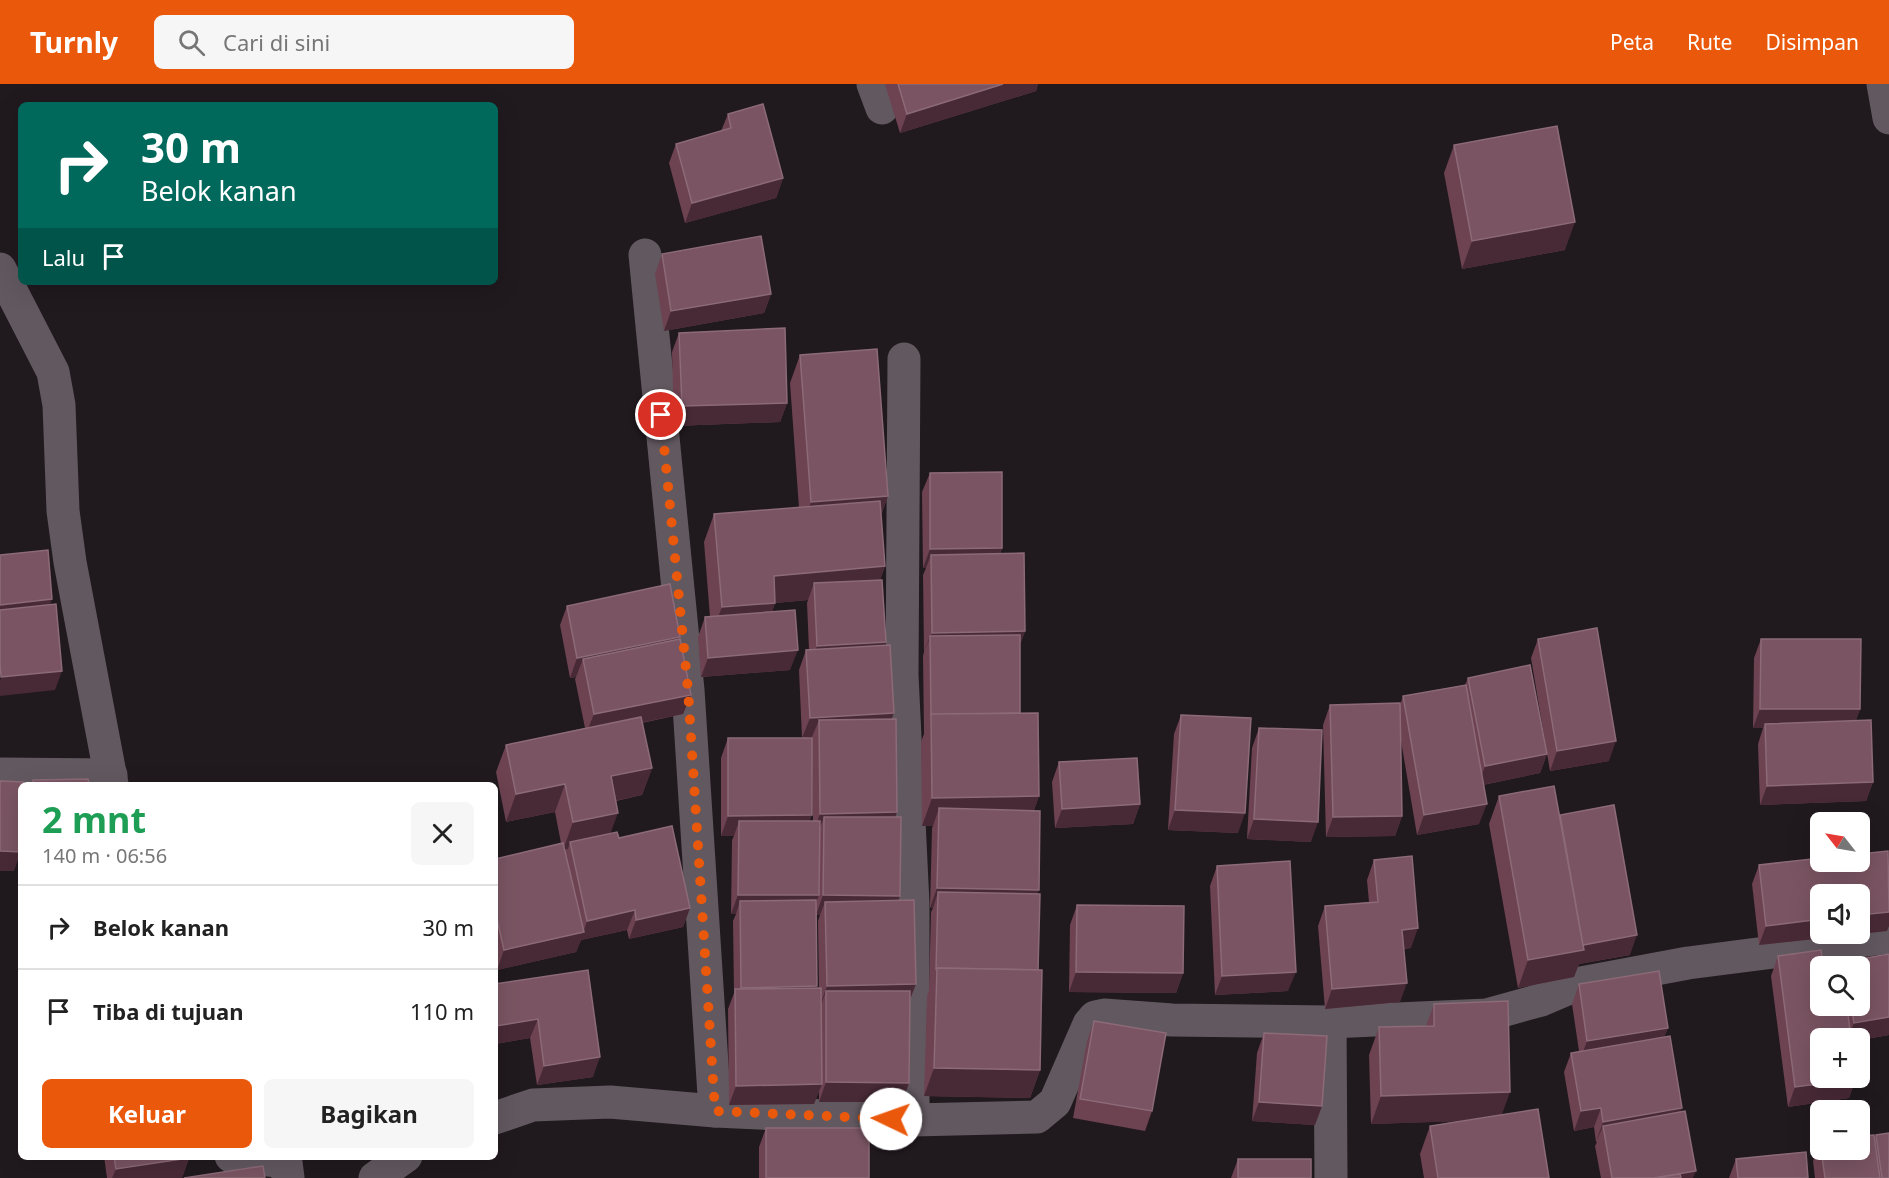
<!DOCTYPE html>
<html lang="id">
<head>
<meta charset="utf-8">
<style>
  body { margin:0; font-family:"Noto Sans",sans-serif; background:#f6f6f6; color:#222; height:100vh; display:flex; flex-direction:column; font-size:22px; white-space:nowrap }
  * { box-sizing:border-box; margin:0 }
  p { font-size:20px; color:#767676 }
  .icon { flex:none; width:33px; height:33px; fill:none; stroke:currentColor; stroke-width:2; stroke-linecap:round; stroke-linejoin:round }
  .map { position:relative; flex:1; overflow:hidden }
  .details { position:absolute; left:18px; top:698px; width:480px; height:378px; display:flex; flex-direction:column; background:#fff; border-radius:9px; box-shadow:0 6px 24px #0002 }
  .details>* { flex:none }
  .hud { position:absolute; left:18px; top:18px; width:480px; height:183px; border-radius:9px; box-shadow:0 6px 24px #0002; background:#00695c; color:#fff; overflow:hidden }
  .needle { width:39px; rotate:301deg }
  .tools { position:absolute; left:1810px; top:728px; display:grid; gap:12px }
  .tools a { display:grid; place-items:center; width:60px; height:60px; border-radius:9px; background:#fff; box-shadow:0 6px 24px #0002; font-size:30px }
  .pin { position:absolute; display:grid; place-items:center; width:51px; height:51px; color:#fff; margin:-26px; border:3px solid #fff; border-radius:50%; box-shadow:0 2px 6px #0007 }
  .me { position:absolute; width:66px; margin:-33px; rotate:273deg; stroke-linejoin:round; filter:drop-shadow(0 0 4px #0008) }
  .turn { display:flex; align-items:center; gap:21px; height:126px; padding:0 24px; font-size:27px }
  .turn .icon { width:78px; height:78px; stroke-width:2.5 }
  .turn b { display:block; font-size:42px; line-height:51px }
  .then { display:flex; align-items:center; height:57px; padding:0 24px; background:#0003; gap:12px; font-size:22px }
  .round { display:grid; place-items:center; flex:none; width:63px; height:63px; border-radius:9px; background:#f6f6f6 }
  .overview { display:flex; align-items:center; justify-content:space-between; height:102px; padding:0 24px }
  h1 { font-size:36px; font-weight:700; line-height:45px; color:#1e9e55 }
  .cta { display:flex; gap:12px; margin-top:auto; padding:12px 24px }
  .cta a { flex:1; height:69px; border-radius:9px; background:#ea580c; color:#fff; font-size:24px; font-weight:700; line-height:69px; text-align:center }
  .cta a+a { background:#f6f6f6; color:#222 }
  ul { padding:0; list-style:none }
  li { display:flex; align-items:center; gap:18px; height:84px; padding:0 24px; border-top:2px solid #e0e0e0 }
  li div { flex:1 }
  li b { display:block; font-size:22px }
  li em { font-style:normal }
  header { display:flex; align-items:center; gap:36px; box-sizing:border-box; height:84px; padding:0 30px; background:#ea580c; color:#fff }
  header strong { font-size:28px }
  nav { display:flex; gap:33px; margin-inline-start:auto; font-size:21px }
  .search { width:420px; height:54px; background:#f6f6f6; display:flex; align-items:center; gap:15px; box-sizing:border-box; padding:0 21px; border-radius:9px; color:#767676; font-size:22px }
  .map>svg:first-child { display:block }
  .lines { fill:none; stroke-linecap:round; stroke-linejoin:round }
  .street { stroke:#625960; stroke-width:33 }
  .wall { fill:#6d4251; fill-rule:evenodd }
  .shaded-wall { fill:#482a36 }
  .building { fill:#7a5462; stroke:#8c6a77; stroke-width:1.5 }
  .route { stroke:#ea580c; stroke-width:10; stroke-dasharray:0 18 }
</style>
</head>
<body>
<header>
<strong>Turnly</strong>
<div class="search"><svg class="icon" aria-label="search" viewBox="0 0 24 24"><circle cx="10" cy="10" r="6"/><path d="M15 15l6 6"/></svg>Cari di sini</div>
<nav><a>Peta</a><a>Rute</a><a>Disimpan</a></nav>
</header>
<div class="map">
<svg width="1889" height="1094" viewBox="0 0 1889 1094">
  <rect width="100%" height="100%" fill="#20191e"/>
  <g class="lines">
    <g class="street">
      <polyline points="873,0 882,24"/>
      <polyline points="1883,0 1889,34"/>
      <polyline points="645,171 688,606 715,1027"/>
      <polyline points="0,185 53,288 59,321 63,427 70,478 112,700"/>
      <polyline points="904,275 902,591 913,820 913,1036"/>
      <polyline points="0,690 111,691"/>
      <polyline points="1330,938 1331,1094"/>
      <polyline points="495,1034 533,1021 610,1018 715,1027 913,1036 1037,1033 1055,1018 1089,940 1095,933 1104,931 1172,936 1330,938 1487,931 1541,916 1581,899 1688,879 1889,853"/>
      <polyline points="231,1072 286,1078 288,1094"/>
      <polyline points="375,1094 406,1072"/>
    </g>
  </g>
  <g class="wall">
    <polygon points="885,0 1038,0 1036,7 900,49"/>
    <polygon points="728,30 783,94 776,114 685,139 669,79 676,60 721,47"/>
    <polygon points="1454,61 1565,166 1462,185 1444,89"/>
    <polygon points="662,170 771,210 764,229 664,247 655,190"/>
    <polygon points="679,249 787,319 780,338 674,342 672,268"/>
    <path d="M800 271 888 412 881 431 885 482 880 496 891 635 899 816 916 900 910 916 909 999 902 1018H819V1007L814 1020 729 1021 728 925 734 909 733 837 736 830H731L732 756 734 752H721V674L728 654 812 655V653L802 654 799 586 806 566H809L807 519 808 516 775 519 772 528 790 586 701 593 698 553 705 533H710L704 458 714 430 799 424 790 299ZM812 675 813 737H809ZM816 831H820L818 837 819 904H816Z"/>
    <polygon points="930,389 1002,464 1000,470 1025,547 1020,561 1020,629 1039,712 1034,726 1037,810 1038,886 1040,986 1030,1014 924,1012 927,912 929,906 931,828 933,824 930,824 932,744 933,742 922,742 921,658 924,650 923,572 924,568 923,491 926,484 923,484 922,408"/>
    <polygon points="567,522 679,555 691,611 683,630 642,639 652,684 642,711 616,717 610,750 619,754 690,824 683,843 629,855 627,846 581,856 576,868 497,886 495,879 495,775 561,759 555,728 506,738 496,688 506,661 585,644 575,595 576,593 570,594 560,541"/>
    <polygon points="1538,555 1609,677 1550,687 1531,574"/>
    <polygon points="1761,555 1860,625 1856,636 1873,698 1866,717 1760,721 1758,660 1763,644 1753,644 1754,574"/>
    <polygon points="1468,594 1547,670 1540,689 1483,701 1479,740 1417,751 1401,657 1402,732 1395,752 1326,753 1323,641 1330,621 1400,621 1403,612 1465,601"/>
    <polygon points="1181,631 1238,749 1168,746 1174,650"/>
    <polygon points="1259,644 1311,758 1247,755 1252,664"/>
    <polygon points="1059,678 1140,720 1133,740 1055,744 1052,698"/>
    <polygon points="1499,712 1560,731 1630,871 1579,880 1574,893 1518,904 1489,740"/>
    <polygon points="1374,776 1411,864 1403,865 1400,918 1325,925 1318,842 1325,822 1369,818 1367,796"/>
    <polygon points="1759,781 1887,847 1759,861 1752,800"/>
    <polygon points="1217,782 1288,907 1215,911 1210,802"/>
    <polygon points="1077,821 1183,889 1176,909 1069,908 1070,841"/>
    <polygon points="1821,866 1823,882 1821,882 1821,921 1828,921 1829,926 1841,924 1840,921 1860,921 1860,882 1842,882 1844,878 1889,870 1889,951 1860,956 1860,954 1821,954 1821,993 1856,993 1849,1014 1788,1023 1771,892 1778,872"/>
    <polygon points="588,886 593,993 537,1001 530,954 495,960 495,900"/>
    <polygon points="1579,900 1668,944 1664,953 1682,1024 1680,1028 1693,1094 1601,1094 1595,1062 1597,1058 1596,1058 1594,1043 1574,1047 1564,988 1571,969 1579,967 1572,920"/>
    <polygon points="1434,920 1502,1030 1549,1094 1424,1094 1420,1070 1430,1042 1459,1037 1371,1040 1369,971 1379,943 1426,942"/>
    <polygon points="1094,937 1152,1027 1145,1047 1073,1034 1087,957"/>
    <polygon points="1264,949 1322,1022 1315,1041 1252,1037 1257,969"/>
    <polygon points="766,1044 869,1094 759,1094 759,1063"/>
    <polygon points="1876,1051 1889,1094 1815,1094 1813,1077 1820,1058 1874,1055"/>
    <polygon points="104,1072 188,1072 189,1074 182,1094 107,1094"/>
    <polygon points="1238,1075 1311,1094 1231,1094"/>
    <polygon points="1736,1075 1808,1094 1729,1094"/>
  </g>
  <g class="shaded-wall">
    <polygon points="1003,0 1038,0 1036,7 900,49 907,30"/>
    <polygon points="783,94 776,114 685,139 692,119"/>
    <polygon points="1575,138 1565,166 1462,185 1472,157"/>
    <polygon points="771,210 764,229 664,247 671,227"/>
    <polygon points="787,319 780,338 674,342 682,322"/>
    <polygon points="888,412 878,440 801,446 811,418"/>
    <polygon points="1002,464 995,484 931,471 926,484 923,484 930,465"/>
    <polygon points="885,482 875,510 814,499 808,516 775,519 765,547 711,551 722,523 774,492"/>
    <polygon points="52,515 45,535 0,540 0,521"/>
    <polygon points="1025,547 1018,566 930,552 924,568 932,549"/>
    <polygon points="680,553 673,573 583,575 576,593 570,594 577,574"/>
    <polygon points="886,558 879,578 810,582 817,562"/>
    <polygon points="798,566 790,586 701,593 708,574"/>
    <polygon points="62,587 55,606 0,612 0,597 1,593"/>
    <polygon points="691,611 683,630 586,650 594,630"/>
    <polygon points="1760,625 1860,625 1853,644 1765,640 1763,644 1753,644"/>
    <polygon points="894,629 886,649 819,636 812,653 802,654 810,634"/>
    <polygon points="1616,657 1609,677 1550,687 1557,667"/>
    <polygon points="1547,670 1540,689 1478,702 1485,682"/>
    <polygon points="652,684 642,711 600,720 611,692"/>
    <polygon points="1873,698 1866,717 1760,721 1767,702"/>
    <polygon points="565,700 555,728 506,738 516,710"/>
    <polygon points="1039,712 1029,740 939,724 933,742 922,742 932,714"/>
    <polygon points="1140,720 1133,740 1055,744 1062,725"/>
    <polygon points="1487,720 1479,740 1417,751 1424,731"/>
    <polygon points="1175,726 1245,729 1238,749 1168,746"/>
    <polygon points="897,728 890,748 824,733 818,749 813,749 820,730"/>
    <polygon points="618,729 608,756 570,758 568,765 563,766 573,738"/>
    <polygon points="812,731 804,751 739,737 734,752 721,752 728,732"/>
    <polygon points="1402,732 1395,752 1326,753 1333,733"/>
    <polygon points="1254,735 1318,738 1311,758 1247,755"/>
    <polygon points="0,767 21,768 14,787 0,787"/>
    <polygon points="937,804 1039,806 1031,826 938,808 933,824 930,824"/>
    <polygon points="738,811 819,811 812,830 740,817 736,830 731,830"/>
    <polygon points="823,811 900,812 893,832 825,818 820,831 816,831"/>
    <polygon points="690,824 683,843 629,855 636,836"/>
    <polygon points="635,826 627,846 581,856 576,868 497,886 504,866 583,849 587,837"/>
    <polygon points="1889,828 1889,842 1887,847 1759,861 1766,842 1821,835 1821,849 1860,849 1860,831"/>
    <polygon points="1418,844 1411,864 1395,865 1402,846"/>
    <polygon points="1637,851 1630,871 1579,880 1574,893 1518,904 1528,876 1580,861"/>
    <polygon points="1076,888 1183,889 1176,909 1069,908"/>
    <polygon points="1296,888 1288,907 1215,911 1222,892"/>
    <polygon points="1407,899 1400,918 1325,925 1332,905"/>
    <polygon points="916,900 908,920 826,907 821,921 820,921 827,902"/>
    <polygon points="817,902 810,922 735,920 741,904"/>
    <polygon points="1889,933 1889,951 1860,956 1860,954 1848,954 1854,939"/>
    <polygon points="538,935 530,954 495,960 495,944 496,942"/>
    <polygon points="1668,944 1660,963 1580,976 1587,957"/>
    <polygon points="600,973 593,993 537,1001 544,982"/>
    <polygon points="934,984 1040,986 1030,1014 924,1012"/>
    <polygon points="1856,995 1849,1014 1788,1023 1795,1003"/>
    <polygon points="826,998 909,999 902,1018 819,1018"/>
    <polygon points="822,1000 814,1020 729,1021 736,1002"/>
    <polygon points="1510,1008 1500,1036 1371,1040 1381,1012"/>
    <polygon points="1259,1018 1322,1022 1315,1041 1252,1037"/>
    <polygon points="1601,1024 1594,1043 1574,1047 1581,1027"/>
    <polygon points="1682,1024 1674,1044 1603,1042 1596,1058 1603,1038"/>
    <polygon points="189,1074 182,1094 112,1094 116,1085"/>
    <polygon points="1696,1087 1693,1094 1655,1094"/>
  </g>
  <g class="building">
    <polygon points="898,0 1003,0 907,30"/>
    <polygon points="763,20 783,94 692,119 676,60 731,44 728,30"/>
    <polygon points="1557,42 1575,138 1472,157 1454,61"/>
    <polygon points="761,152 771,210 671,227 662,170"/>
    <polygon points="785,244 787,319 682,322 679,249"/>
    <polygon points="877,265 888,412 811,418 800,271"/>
    <polygon points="1002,388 1002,464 930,465 930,389"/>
    <polygon points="880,417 885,482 774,492 775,519 722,523 714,430"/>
    <polygon points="48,466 52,515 0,521 0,471"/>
    <polygon points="1024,469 1025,547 932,549 931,471"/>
    <polygon points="882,496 886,558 817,562 814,499"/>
    <polygon points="670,500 680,553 577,574 567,522"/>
    <polygon points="56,520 62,587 1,593 0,579 0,526"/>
    <polygon points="795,526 798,566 708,574 705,533"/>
    <polygon points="1597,544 1616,657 1557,667 1538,555"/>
    <polygon points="1020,551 1020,629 931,631 930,552"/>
    <polygon points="680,555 691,611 594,630 583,575"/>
    <polygon points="1761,555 1861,555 1860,625 1760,625"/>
    <polygon points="890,561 894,629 810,634 806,566"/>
    <polygon points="1530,581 1547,670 1485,682 1468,594"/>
    <polygon points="1466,601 1487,720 1424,731 1403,612"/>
    <polygon points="1400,619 1402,732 1333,733 1330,621"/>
    <polygon points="1038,629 1039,712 932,714 931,630"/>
    <polygon points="1181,631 1251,634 1245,729 1175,726"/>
    <polygon points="641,633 652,684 611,692 618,729 573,738 565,700 516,710 506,661"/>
    <polygon points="896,635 897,728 820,730 819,636"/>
    <polygon points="1871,636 1873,698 1767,702 1765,640"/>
    <polygon points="1259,644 1322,646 1318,738 1254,735"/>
    <polygon points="728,654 812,654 812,731 728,732"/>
    <polygon points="1137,674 1140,720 1062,725 1059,678"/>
    <polygon points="88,695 89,700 33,700 33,696"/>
    <polygon points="0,697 23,698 23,700 21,700 21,768 0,767"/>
    <polygon points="1554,702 1584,866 1528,876 1499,712"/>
    <polygon points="1614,721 1637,851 1583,861 1560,731"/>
    <polygon points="939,724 1040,727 1039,806 937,804"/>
    <polygon points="824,733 901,733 900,812 823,811"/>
    <polygon points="739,737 820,737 819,811 738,811"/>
    <polygon points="672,742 690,824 636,836 635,826 587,837 570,758 617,748 619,754"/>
    <polygon points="563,759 584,848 504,866 495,827 495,775"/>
    <polygon points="1888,767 1889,828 1860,831 1860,810 1821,810 1821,835 1766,842 1759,781 1821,774 1821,777 1860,777 1860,770"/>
    <polygon points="1412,772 1418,844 1402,846 1407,899 1332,905 1325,822 1378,818 1374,776"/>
    <polygon points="1290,777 1296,888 1222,892 1217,782"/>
    <polygon points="938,808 1040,810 1038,886 937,884 936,886"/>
    <polygon points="816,816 817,902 741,904 740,817"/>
    <polygon points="914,816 916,900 827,902 825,818"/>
    <polygon points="1077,821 1184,822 1183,889 1076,888"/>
    <polygon points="1821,866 1823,882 1821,882 1821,921 1828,921 1829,926 1847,923 1851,954 1821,954 1821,993 1856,993 1856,995 1795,1003 1778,872"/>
    <polygon points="1889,870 1889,933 1854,939 1851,921 1860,921 1860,882 1844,882 1844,878"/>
    <polygon points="937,884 1042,886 1040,986 934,984"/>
    <polygon points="588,886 600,973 544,982 538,935 496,942 495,934 495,900"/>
    <polygon points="1659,887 1668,944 1587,957 1579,900"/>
    <polygon points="821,904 822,1000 736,1002 735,905"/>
    <polygon points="826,907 910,907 909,999 826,998"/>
    <polygon points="1508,917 1510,1008 1381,1012 1379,943 1434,942 1434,920"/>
    <polygon points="1094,937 1166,949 1152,1027 1080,1015"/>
    <polygon points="1264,949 1327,952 1322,1022 1259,1018"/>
    <polygon points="1670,952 1682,1024 1603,1038 1601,1024 1581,1027 1571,969"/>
    <polygon points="1538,1025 1549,1094 1438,1094 1430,1042"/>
    <polygon points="1685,1027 1696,1087 1654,1094 1612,1094 1603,1042"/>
    <rect x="766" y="1044" width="103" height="50"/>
    <polygon points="1889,1049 1889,1094 1882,1094 1876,1051"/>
    <polygon points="1874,1051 1880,1094 1825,1094 1820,1058 1821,1058 1821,1065 1860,1065 1860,1052"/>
    <polygon points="1806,1068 1808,1094 1738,1094 1736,1075"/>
    <polygon points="114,1072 188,1072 189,1074 116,1085"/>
    <rect x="1238" y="1075" width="73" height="19"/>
    <polygon points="263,1082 265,1094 184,1094"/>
    <polygon points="1680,1090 1681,1094 1654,1094"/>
  </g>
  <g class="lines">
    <polyline class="route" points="661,331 688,606 715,1027 891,1035"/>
  </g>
</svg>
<div class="tools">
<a><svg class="needle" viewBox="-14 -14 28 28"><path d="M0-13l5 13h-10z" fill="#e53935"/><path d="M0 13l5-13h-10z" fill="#767676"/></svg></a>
<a><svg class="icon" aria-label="sound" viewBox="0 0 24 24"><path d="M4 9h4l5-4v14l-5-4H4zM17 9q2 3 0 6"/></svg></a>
<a><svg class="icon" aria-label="search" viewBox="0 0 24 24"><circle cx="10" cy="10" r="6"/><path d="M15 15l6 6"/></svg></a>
<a>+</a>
<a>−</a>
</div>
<div class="pin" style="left:661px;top:331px;background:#d93025"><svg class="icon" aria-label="arrive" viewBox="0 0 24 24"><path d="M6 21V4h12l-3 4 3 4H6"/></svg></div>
<svg class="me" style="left:891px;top:1035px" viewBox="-20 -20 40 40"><circle r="19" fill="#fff"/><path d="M0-13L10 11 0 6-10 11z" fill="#ea580c"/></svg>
<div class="hud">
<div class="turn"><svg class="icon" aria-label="right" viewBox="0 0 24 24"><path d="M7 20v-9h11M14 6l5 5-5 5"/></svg><div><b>30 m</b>Belok kanan</div></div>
<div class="then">Lalu<svg class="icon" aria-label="arrive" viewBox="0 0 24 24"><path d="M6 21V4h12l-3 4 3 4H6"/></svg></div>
</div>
<section class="details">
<div class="overview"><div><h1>2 mnt</h1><p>140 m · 06:56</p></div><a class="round"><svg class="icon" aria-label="close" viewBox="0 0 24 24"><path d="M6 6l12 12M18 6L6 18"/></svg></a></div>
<ul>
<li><svg class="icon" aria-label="right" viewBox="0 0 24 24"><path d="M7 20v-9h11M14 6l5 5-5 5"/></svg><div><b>Belok kanan</b></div><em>30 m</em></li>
<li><svg class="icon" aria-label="arrive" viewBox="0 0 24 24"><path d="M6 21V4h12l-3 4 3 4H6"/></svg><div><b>Tiba di tujuan</b></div><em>110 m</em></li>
</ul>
<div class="cta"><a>Keluar</a><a>Bagikan</a></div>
</section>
</div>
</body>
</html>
